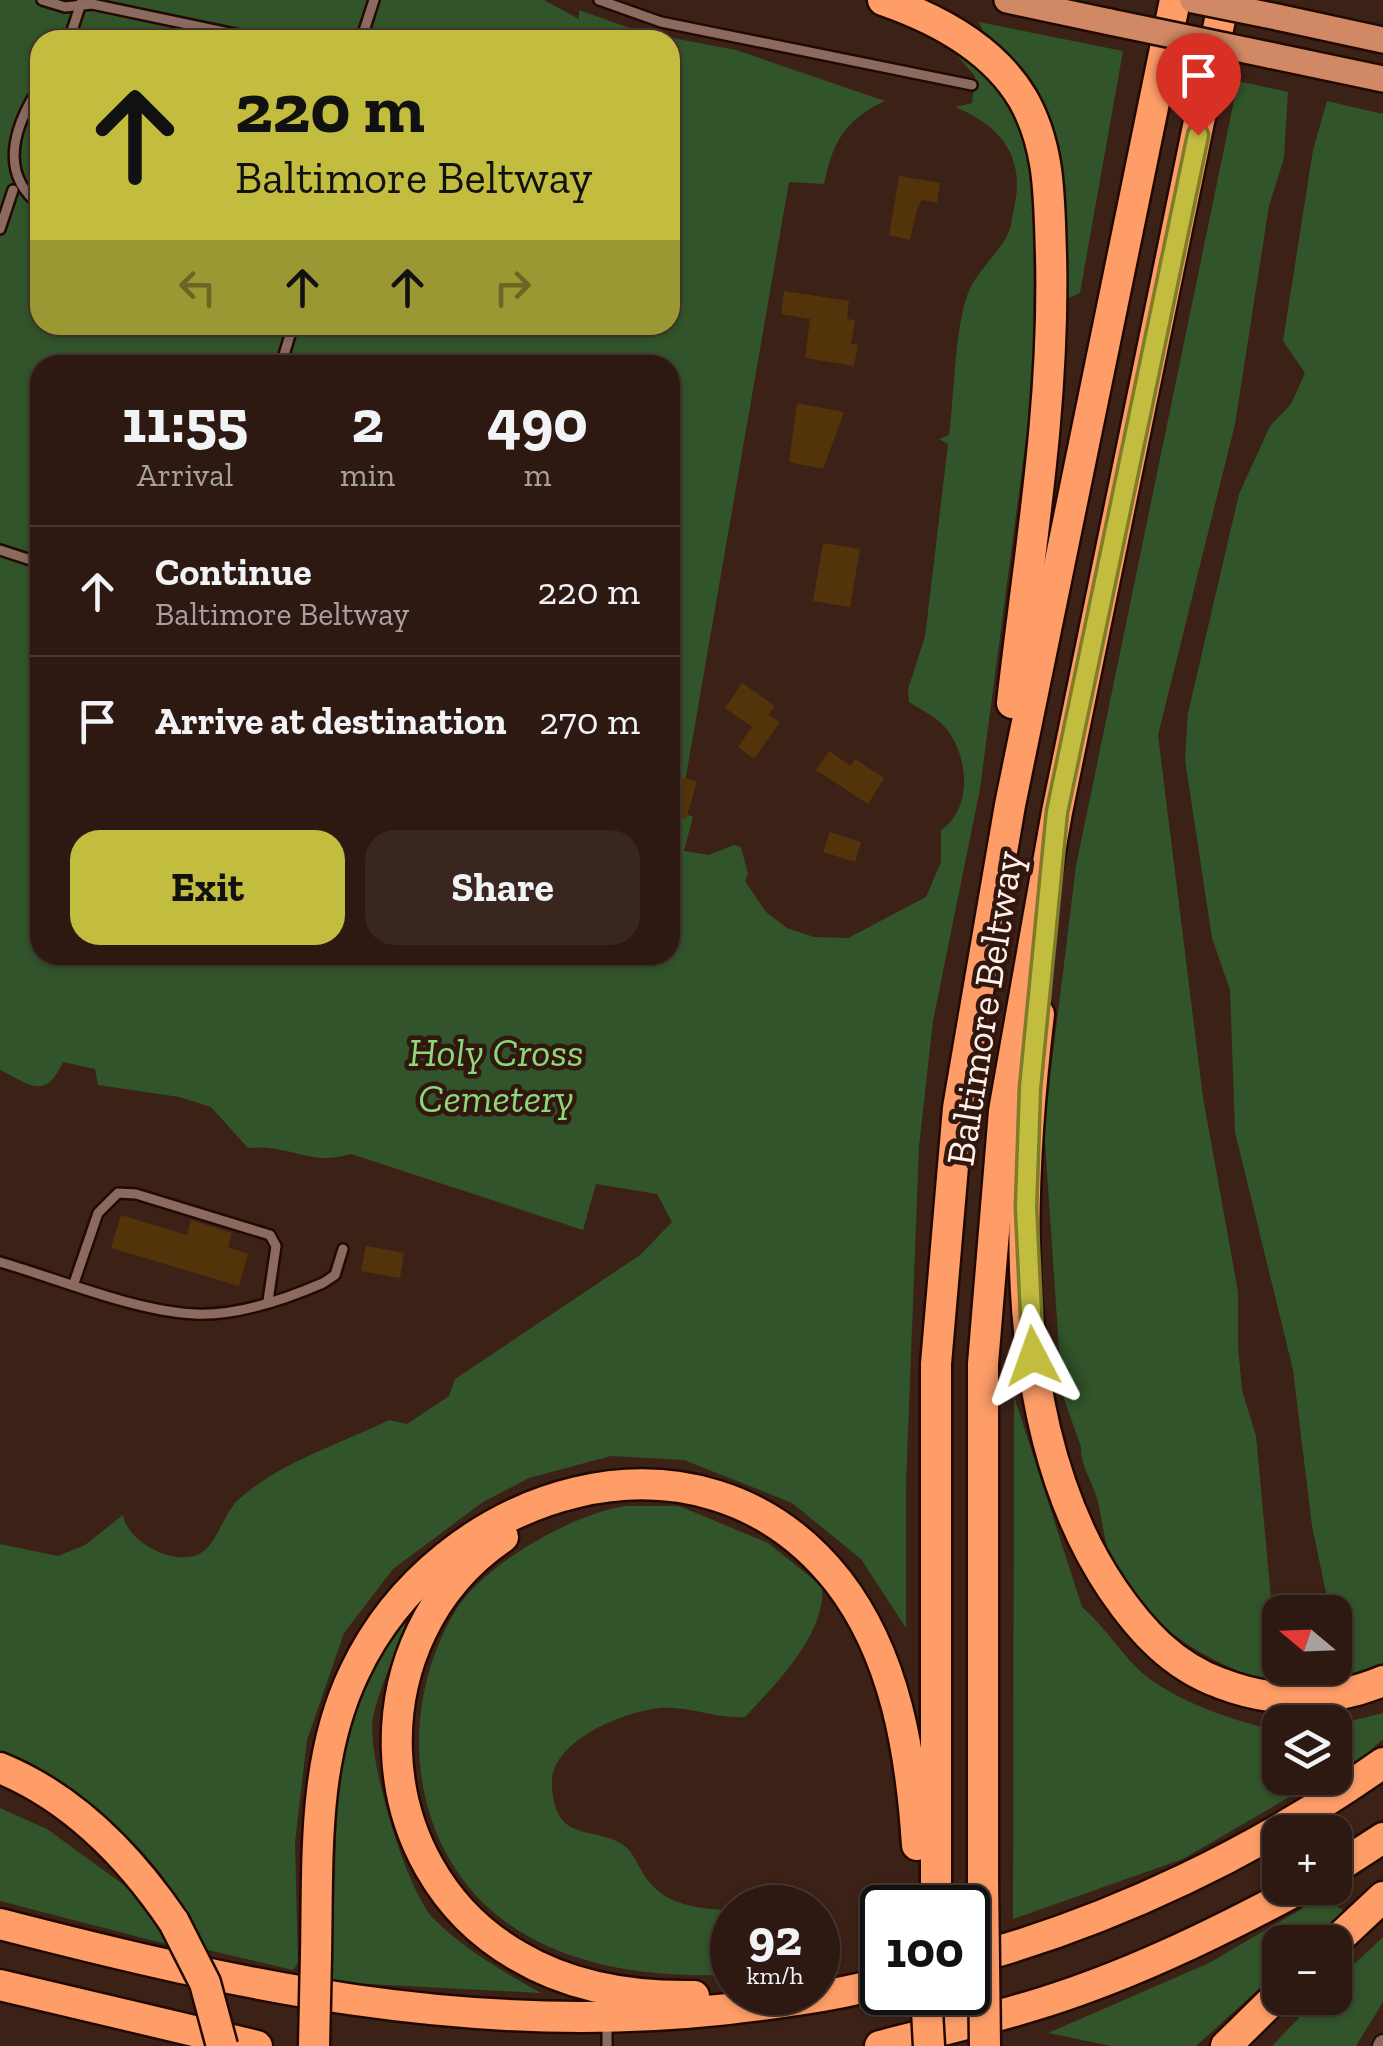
<!DOCTYPE html>
<html lang="en">
<head>
<meta charset="utf-8">
<style>
  body { margin:0; font-family:"Zilla Slab",serif; background:#39261f; color:#f1f3f6; height:100vh; display:flex; flex-direction:column; font-size:38px; white-space:nowrap }
  * { box-sizing:border-box; margin:0 }
  p { font-size:32px; color:#a7a09f }
  .icon { flex:none; width:55px; height:55px; fill:none; stroke:currentColor; stroke-width:2; stroke-linecap:round; stroke-linejoin:round }
  .map { position:relative; flex:1; overflow:hidden }
  .sheet { position:absolute; left:30px; top:355px; width:650px; height:610px; display:flex; flex-direction:column; background:#2d1911; border-radius:30px; box-shadow:0 2px 8px #0004,0 0 0 2px #483831 }
  .sheet>* { flex:none }
  .top-card { position:absolute; left:30px; top:30px; width:650px; height:305px; border-radius:30px; box-shadow:0 2px 8px #0004,0 0 0 2px #483831; background:#c2bd3f; color:#111; overflow:hidden }
  .needle { width:65px; rotate:289deg }
  .fabs { position:absolute; left:1262px; top:1595px; display:grid; gap:20px }
  .fabs a { display:grid; place-items:center; width:90px; height:90px; border-radius:20px; background:#2d1911; box-shadow:0 2px 8px #0004,0 0 0 2px #483831; font-size:50px }
  .speed { position:absolute; left:710px; top:1885px; display:flex; gap:20px; font-size:50px; font-weight:700; text-align:center }
  .speed>* { display:grid; place-content:center; width:130px; height:130px; border-radius:50%; background:#2d1911; box-shadow:0 2px 8px #0004,0 0 0 2px #483831; line-height:1 }
  .speed small { font-size:25px; font-weight:400 }
  .speed .limit { border:5px solid #111; border-radius:15px; background:#fff; color:#111 }
  .pin { position:absolute; display:grid; place-items:center; width:85px; height:85px; color:#fff; margin:-102px -42px; border-radius:50% 50% 50% 0; rotate:-45deg; box-shadow:0 0 10px #0007 }
  .pin .icon { rotate:45deg }
  .me { position:absolute; width:110px; margin:-55px; rotate:356deg; stroke-linejoin:round; filter:drop-shadow(0 0 8px #0008) }
  .turn { display:flex; align-items:center; gap:35px; height:210px; padding:0 40px; font-size:45px }
  .turn .icon { width:130px; height:130px; stroke-width:2.5 }
  .turn b { display:block; font-size:70px; line-height:85px }
  .lanes { display:flex; align-items:center; height:95px; padding:0 40px; background:#0003; justify-content:center; gap:50px; direction:ltr }
  .lanes .off { opacity:.35 }
  .eta { display:flex; justify-content:space-evenly; align-items:center; height:170px; text-align:center }
  .eta b { font-size:60px; font-weight:700; line-height:70px }
  .cta { display:flex; gap:20px; margin-top:auto; padding:20px 40px }
  .cta a { flex:1; height:115px; border-radius:30px; background:#c2bd3f; color:#111; font-size:40px; font-weight:700; line-height:115px; text-align:center }
  .cta a+a { background:#39261f; color:#f1f3f6 }
  ul { padding:0; list-style:none }
  li { display:flex; align-items:center; gap:30px; height:130px; padding:0 40px; border-top:2px solid #483831 }
  li div { flex:1 }
  li b { display:block; font-size:38px }
  li em { font-style:normal }
  .map>svg:first-child { display:block }
  .green { fill:#31542a; fill-rule:evenodd }
  .building { fill:#53340a }
  .lines { fill:none; stroke-linecap:round; stroke-linejoin:round }
  .lane-casing { stroke:#220a03; stroke-width:14 }
  .street-casing { stroke:#220a03; stroke-width:22 }
  .primary-casing { stroke:#220a03; stroke-width:30 }
  .highway-casing { stroke:#220a03; stroke-width:35 }
  .lane { stroke:#8b6b5f; stroke-width:9 }
  .street { stroke:#8b6b5f; stroke-width:18 }
  .primary { stroke:#d08964; stroke-width:25 }
  .highway { stroke:#fe9d68; stroke-width:30 }
  .primary-bridge-casing { stroke:#220a03; stroke-width:30; stroke-linecap:butt }
  .highway-bridge-casing { stroke:#220a03; stroke-width:35; stroke-linecap:butt }
  .primary-bridge { stroke:#d08964; stroke-width:25 }
  .highway-bridge { stroke:#fe9d68; stroke-width:30 }
  .route-casing { stroke:#7e7b29; stroke-width:25 }
  .route { stroke:#c2bd3f; stroke-width:18 }
  .labels { text-anchor:middle; stroke-width:9; stroke-linejoin:round; paint-order:stroke }
  .street-label { font-size:40px; fill:#feefe9; stroke:#31170e }
  .park-label { font-size:40px; font-style:italic; fill:#8bd77a; stroke:#31170e }
</style>
</head>
<body>
<div class="map">
<svg width="1383" height="2046" viewBox="0 0 1383 2046">
  <rect width="100%" height="100%" fill="#3c2117"/>
  <g class="green">
    <path d="M0 0H544L579 19V10L641 32 736 50 885 101C845 120 833 141 824 184L789 182 680 811 693 817 684 851 709 855 734 845 741 847 748 874 745 881 766 912 787 928 814 937 848 938 926 897 941 862V830C974 809 969 751 942 724 934 716 920 709 909 702L908 689 925 637 948 444 939 439 949 435C954 397 955 329 967 296 975 273 994 258 1006 238 1011 230 1012 218 1014 208 1026 157 1001 126 955 107L972 103 975 76 956 55 1008 92 1034 160 1033 386 980 789 933 1021 919 1147 906 1484V1628L861 1559 792 1503 684 1460 611 1456 529 1478 483 1502 393 1569 344 1633 307 1740 295 1842 298 1963 293 1970 199 1948C188 1925 178 1899 164 1878 121 1820 63 1782 0 1751V1544L58 1556 85 1545 123 1515C127 1541 171 1565 197 1555 217 1547 222 1515 238 1500 278 1463 340 1444 389 1420L407 1424 449 1396 455 1379 640 1255 672 1222 657 1194 596 1184 583 1230 351 1154C310 1167 291 1144 248 1148L211 1107 179 1097 98 1085 95 1069 63 1062C45 1101 31 1085 0 1070ZM40 40H670V325H40ZM40 365H670V955H40Z"/>
    <polygon points="979,22 1123,51 1080,293 1069,298 1063,283 1045,107 1003,49 985,37"/>
    <path d="M1238 81 1288 92 1284 158 1269 206 1235 424 1158 735 1203 1097 1238 1292V1346L1242 1390 1256 1436 1277 1662 1272 1684C1206 1661 1157 1633 1117 1573 1105 1554 1103 1520 1097 1498 1092 1481 1080 1465 1081 1447L1057 1379 1060 1364 1044 1127 1076 866Z"/>
    <polygon points="1327,101 1383,114 1383,1671 1330,1680 1330,1668 1335,1668 1335,1612 1330,1612 1312,1526 1293,1370 1235,1132 1230,990 1212,938 1185,760 1188,713 1239,494 1270,426 1291,404 1305,373 1283,341 1313,150"/>
    <path d="M1014 1396 1082 1607C1107 1628 1125 1661 1151 1680 1187 1705 1237 1722 1280 1731V1778H1322L1183 1859 1013 1919Z"/>
    <path d="M625 1506H679L768 1543 822 1586C827 1633 776 1684 745 1717 716 1719 690 1706 661 1708 624 1711 547 1742 552 1787 553 1801 557 1820 571 1827 586 1835 606 1834 622 1844 632 1850 638 1865 644 1875 664 1906 698 1909 732 1910V1975C657 1977 578 1970 513 1927 410 1858 394 1716 454 1613 482 1565 572 1514 625 1506Z"/>
    <path d="M407 1624C396 1654 379 1687 373 1718 366 1757 407 1892 434 1919 465 1950 504 1972 541 1993L331 1982 339 1751 360 1690 397 1626Z"/>
    <polygon points="1383,1713 1383,1739 1362,1758 1335,1771 1335,1725"/>
    <polygon points="0,1808 47,1829 128,1888 170,1945 0,1901"/>
    <polygon points="1322,1897 1344,1911 1310,1942 1280,1942 1280,1970 1196,2046 1111,2046 1048,2033 1209,1963"/>
    <polygon points="1383,1937 1383,2002 1356,2046 1272,2046 1318,1998 1335,1998 1335,1982"/>
  </g>
  <g class="building">
    <polygon points="899,176 940,183 937,203 922,200 917,209 910,240 889,235"/>
    <polygon points="784,291 849,301 847,319 855,320 851,344 858,345 854,366 805,358 810,319 781,314"/>
    <polygon points="797,403 844,412 823,469 789,462"/>
    <polygon points="823,543 860,549 850,607 813,601"/>
    <polygon points="742,683 775,706 769,715 780,722 754,759 738,747 752,727 725,708"/>
    <polygon points="829,751 851,766 855,759 884,778 868,804 816,770"/>
    <polygon points="682,777 697,782 686,819 671,814"/>
    <polygon points="830,832 861,842 855,862 823,852"/>
    <polygon points="121,1215 187,1235 191,1220 232,1233 228,1247 248,1254 239,1286 111,1248"/>
    <polygon points="366,1246 404,1253 400,1278 361,1271"/>
  </g>
  <g class="lines">
    <defs>
      <g id="lane">
        <polyline points="42,0 65,7 92,4 263,40"/>
        <polyline points="599,0 661,22 972,85"/>
        <polyline points="69,40 81,3"/>
        <polyline points="361,40 374,0"/>
        <path d="M40 86C12 129 0 175 40 205"/>
        <polyline points="0,229 13,190"/>
        <polyline points="281,365 293,325"/>
        <polyline points="0,550 40,563"/>
        <path d="M0 1262C59 1279 134 1311 195 1314 237 1316 286 1299 323 1283L335 1275 343 1249"/>
        <polyline points="74,1283 98,1213 118,1193 136,1194 270,1235 276,1246 268,1301"/>
        <polyline points="607,2020 607,2046"/>
      </g>
      <polyline id="street" points="1382,2046 1383,2044"/>
      <g id="primary">
        <polyline points="1007,0 1110,22"/>
        <polyline points="1277,17 1383,40"/>
        <polyline points="1269,55 1383,79"/>
      </g>
      <g id="highway">
        <path d="M883 0C938 19 993 48 1023 99 1051 148 1049 201 1051 255 1055 407 1029 553 1012 703"/>
        <path d="M1039 1014C1017 1197 1005 1431 1113 1590 1141 1631 1173 1666 1220 1683 1274 1704 1330 1703 1383 1681"/>
        <path d="M503 1537C356 1636 362 1867 518 1956 570 1987 634 1997 694 1996"/>
        <path d="M0 1768C73 1798 130 1857 174 1922"/>
        <polyline points="1335,1869 1383,1838"/>
        <polyline points="983,1880 983,1364 1004,1111 1057,812 1224,0"/>
        <polyline points="936,1908 936,1364 958,1108 1010,805 1175,0"/>
        <path d="M0 1924C240 1986 468 2036 718 2010 772 2004 830 1997 882 1983"/>
        <polyline points="1335,1942 1383,1897"/>
        <path d="M316 1955C318 1860 312 1761 354 1673 440 1490 699 1405 838 1581 896 1656 911 1754 917 1845"/>
        <path d="M968 1960C1115 1920 1258 1851 1383 1763"/>
        <polyline points="0,1985 257,2046"/>
        <path d="M880 2046C929 2033 979 2022 1028 2007 1123 1979 1213 1935 1301 1888"/>
        <polyline points="1226,2046 1280,1993"/>
      </g>
    </defs>
    <use href="#lane" class="lane-casing"/>
    <use href="#street" class="street-casing"/>
    <use href="#primary" class="primary-casing"/>
    <use href="#highway" class="highway-casing"/>
    <use href="#lane" class="lane"/>
    <use href="#street" class="street"/>
    <use href="#primary" class="primary"/>
    <use href="#highway" class="highway"/>
    <defs>
      <g id="primary-bridge">
        <polyline points="1193,0 1277,17"/>
        <polyline points="1110,22 1269,55"/>
      </g>
      <g id="highway-bridge">
        <polyline points="983,1880 985,2046"/>
        <polyline points="174,1922 205,1983 222,2046"/>
        <polyline points="926,1992 929,2046"/>
        <polyline points="314,2046 316,1955"/>
      </g>
    </defs>
    <use href="#primary-bridge" class="primary-bridge-casing"/>
    <use href="#highway-bridge" class="highway-bridge-casing"/>
    <use href="#primary-bridge" class="primary-bridge"/>
    <use href="#highway-bridge" class="highway-bridge"/>
  </g>
  <g class="lines">
    <defs>
      <polyline id="route" points="1033,1356 1026,1208 1030,1088 1057,812 1198,135"/>
    </defs>
    <use href="#route" class="route-casing"/>
    <use href="#route" class="route"/>
  </g>
  <g class="labels">
    <g class="street-label">
      <text transform="translate(984 1008) rotate(-81)" y="14">Baltimore Beltway</text>
    </g>
    <g class="park-label">
      <text x="496" y="1066">Holy Cross<tspan x="496" dy="46">Cemetery</tspan></text>
    </g>
  </g>
</svg>
<div class="fabs">
<a><svg class="needle" viewBox="-14 -14 28 28"><path d="M0-13l5 13h-10z" fill="#e53935"/><path d="M0 13l5-13h-10z" fill="#a7a09f"/></svg></a>
<a><svg class="icon" aria-label="layers" viewBox="0 0 24 24"><path d="M12 4l9 5-9 5-9-5zM3 14l9 5 9-5"/></svg></a>
<a>+</a>
<a>−</a>
</div>
<div class="speed"><div>92<small>km/h</small></div><div class="limit">100</div></div>
<div class="pin" style="left:1198px;top:135px;background:#d93025"><svg class="icon" aria-label="arrive" viewBox="0 0 24 24"><path d="M6 21V4h12l-3 4 3 4H6"/></svg></div>
<svg class="me" style="left:1033px;top:1356px" viewBox="-20 -20 40 40"><path d="M0-17L14 15 0 8-14 15z" fill="#c2bd3f" stroke="#fff" stroke-width="4"/></svg>
<div class="top-card">
<div class="turn"><svg class="icon" aria-label="ahead" viewBox="0 0 24 24"><path d="M12 20V5M6 11l6-6 6 6"/></svg><div><b>220 m</b>Baltimore Beltway</div></div>
<div class="lanes"><svg class="icon off" aria-label="left" viewBox="0 0 24 24"><path d="M17 20v-9H6M10 6l-5 5 5 5"/></svg><svg class="icon" aria-label="ahead" viewBox="0 0 24 24"><path d="M12 20V5M6 11l6-6 6 6"/></svg><svg class="icon" aria-label="ahead" viewBox="0 0 24 24"><path d="M12 20V5M6 11l6-6 6 6"/></svg><svg class="icon off" aria-label="right" viewBox="0 0 24 24"><path d="M7 20v-9h11M14 6l5 5-5 5"/></svg></div>
</div>
<section class="sheet">
<div class="eta">
<div><b>11:55</b><p>Arrival</p></div>
<div><b>2</b><p>min</p></div>
<div><b>490</b><p>m</p></div>
</div>
<ul>
<li><svg class="icon" aria-label="ahead" viewBox="0 0 24 24"><path d="M12 20V5M6 11l6-6 6 6"/></svg><div><b>Continue</b><p>Baltimore Beltway</p></div><em>220 m</em></li>
<li><svg class="icon" aria-label="arrive" viewBox="0 0 24 24"><path d="M6 21V4h12l-3 4 3 4H6"/></svg><div><b>Arrive at destination</b></div><em>270 m</em></li>
</ul>
<div class="cta"><a>Exit</a><a>Share</a></div>
</section>
</div>
</body>
</html>
